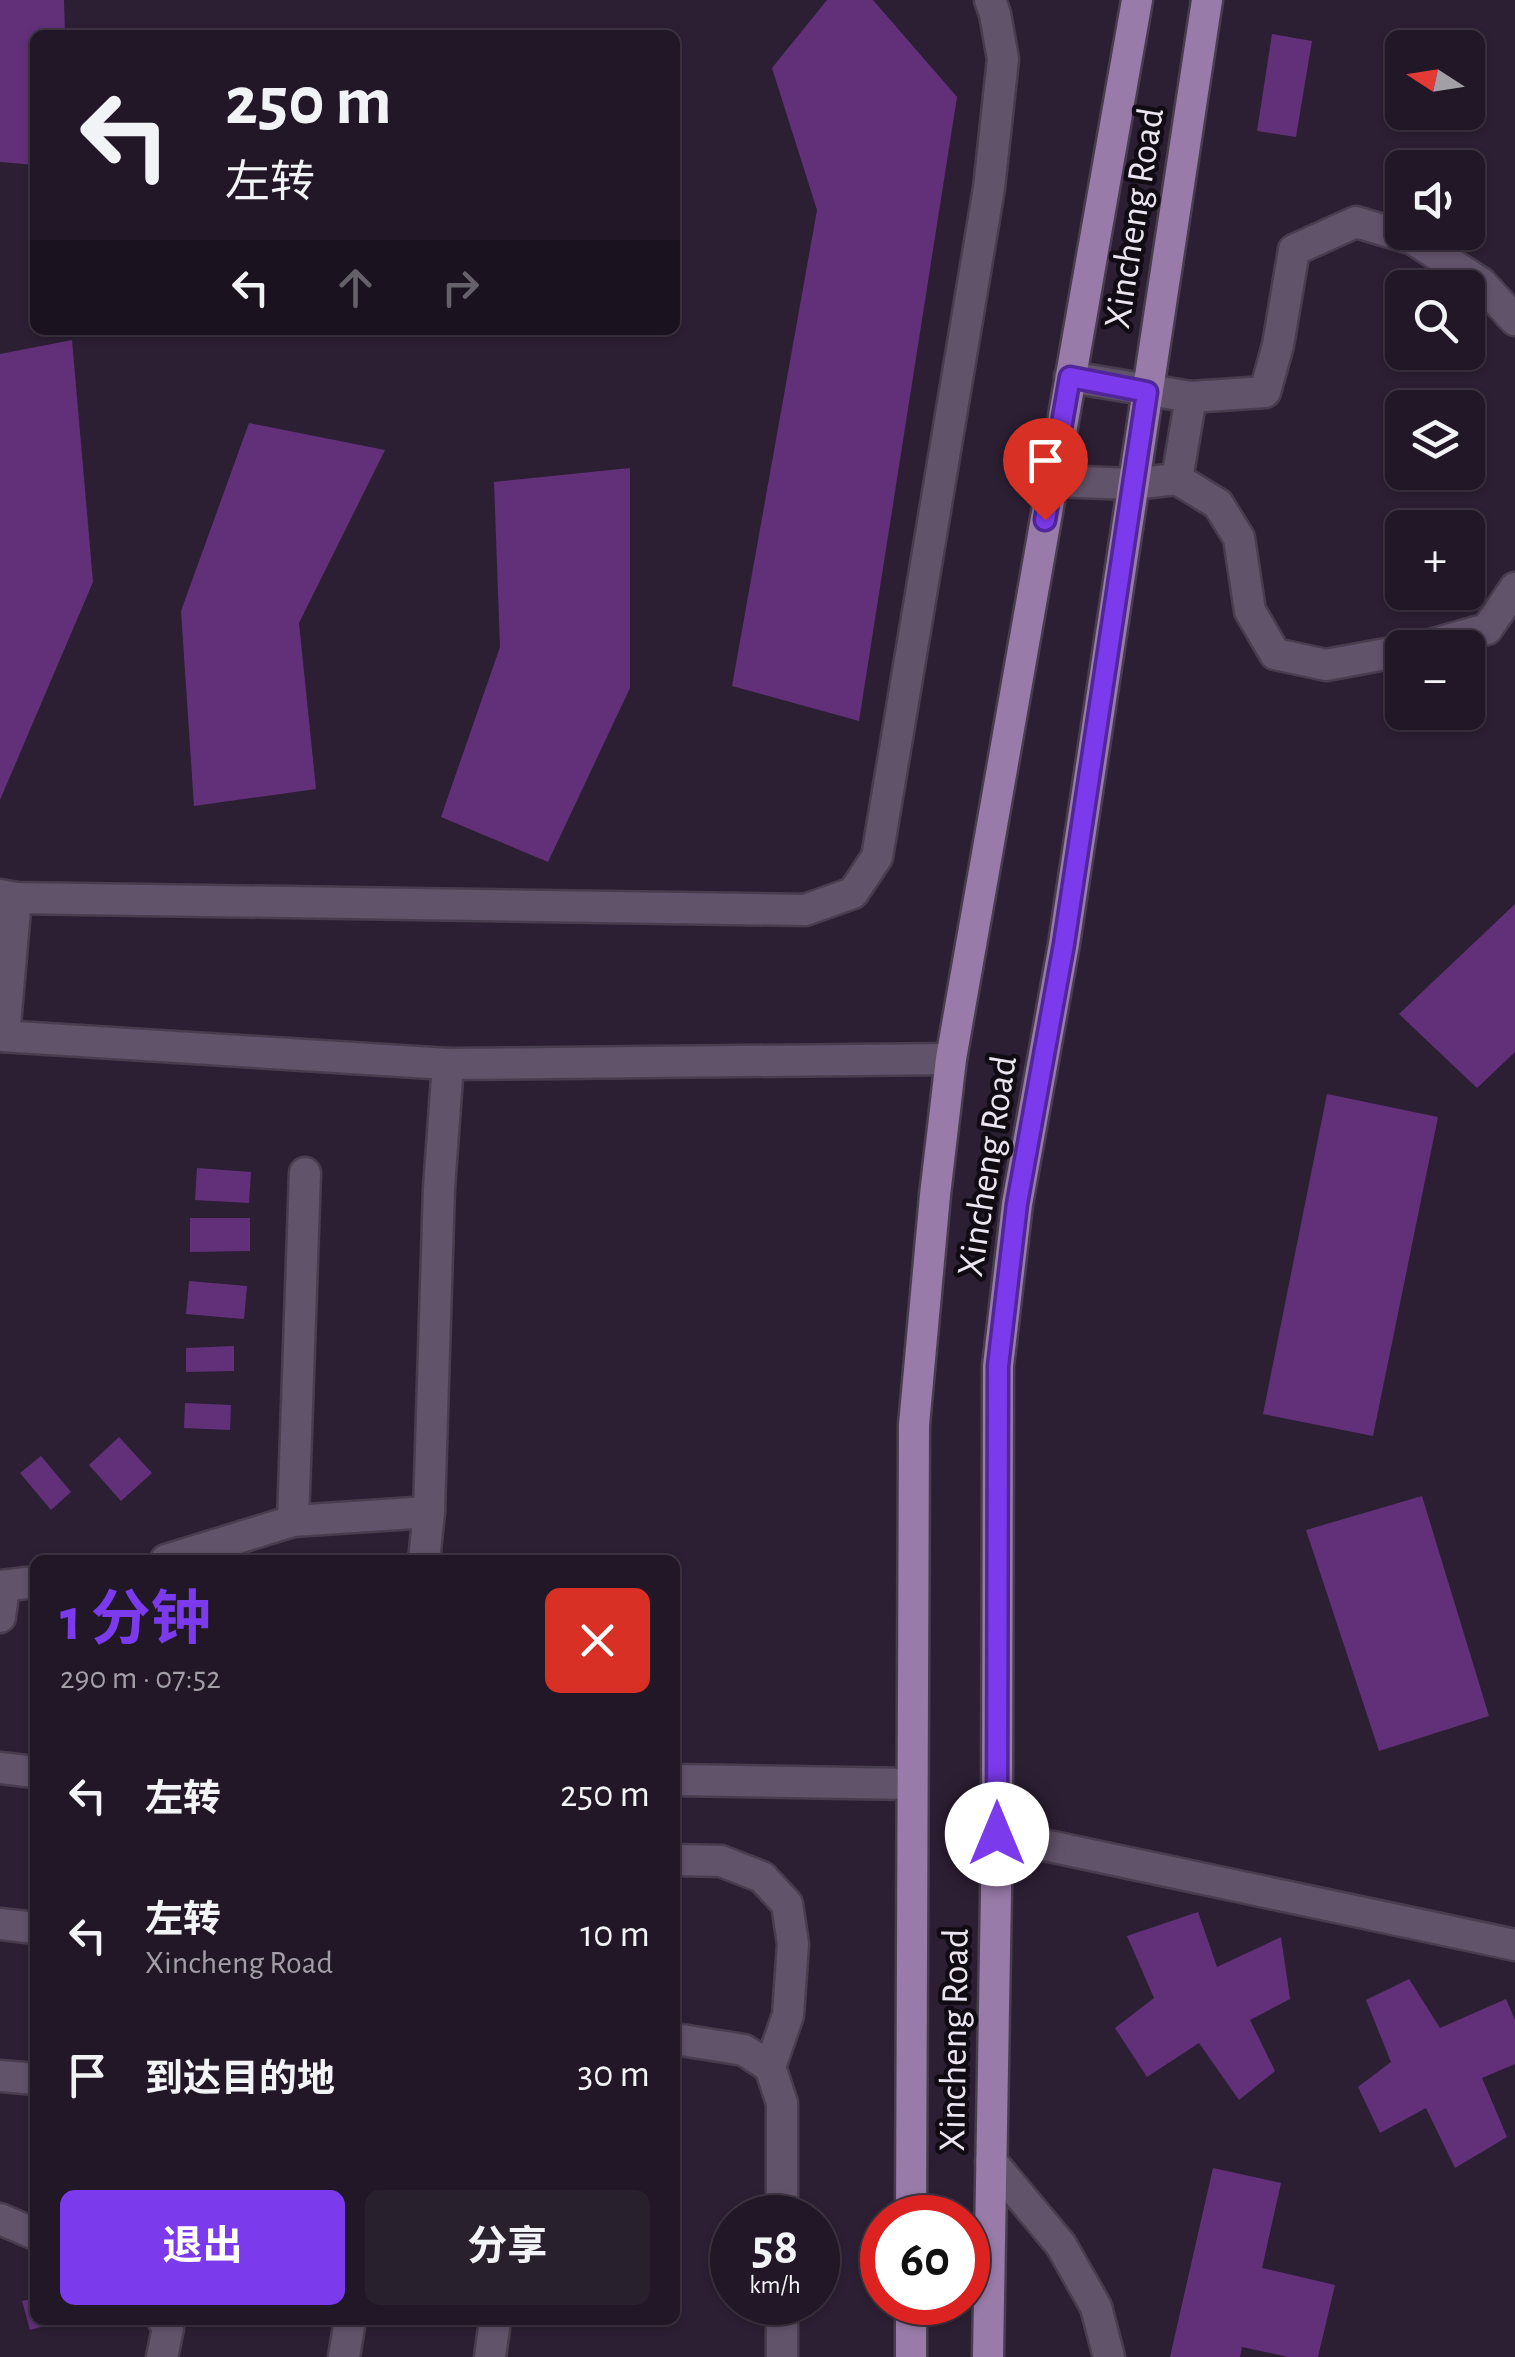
<!DOCTYPE html>
<html lang="zh">
<head>
<meta charset="utf-8">
<style>
  body { margin:0; font-family:"Alegreya Sans","Noto Sans SC",sans-serif; background:#29202e; color:#f1f3f6; height:100vh; display:flex; flex-direction:column; font-size:38px; white-space:nowrap }
  * { box-sizing:border-box; margin:0 }
  p { font-size:32px; color:#a29fa7 }
  .icon { flex:none; width:55px; height:55px; fill:none; stroke:currentColor; stroke-width:2; stroke-linecap:round; stroke-linejoin:round }
  .map { position:relative; flex:1; overflow:hidden }
  .panel { position:absolute; left:30px; top:1555px; width:650px; height:770px; display:flex; flex-direction:column; background:#211726; border-radius:15px; box-shadow:0 2px 8px #0004,0 0 0 2px #3e3643 }
  .panel>* { flex:none }
  .banner { position:absolute; left:30px; top:30px; width:650px; height:305px; border-radius:15px; box-shadow:0 2px 8px #0004,0 0 0 2px #3e3643; background:#211726; color:#f1f3f6; overflow:hidden }
  .needle { width:65px; rotate:282deg }
  .buttons { position:absolute; left:1385px; top:30px; display:grid; gap:20px }
  .buttons a { display:grid; place-items:center; width:100px; height:100px; border-radius:15px; background:#211726; box-shadow:0 2px 8px #0004,0 0 0 2px #3e3643; font-size:50px }
  .speed { position:absolute; left:710px; top:2195px; display:flex; gap:20px; font-size:50px; font-weight:700; text-align:center }
  .speed>* { display:grid; place-content:center; width:130px; height:130px; border-radius:50%; background:#211726; box-shadow:0 2px 8px #0004,0 0 0 2px #3e3643; line-height:1 }
  .speed small { font-size:25px; font-weight:400 }
  .speed .limit { border:15px solid #d22; background:#fff; color:#111 }
  .pin { position:absolute; display:grid; place-items:center; width:85px; height:85px; color:#fff; margin:-102px -42px; border-radius:50% 50% 50% 0; rotate:-45deg; box-shadow:0 0 10px #0007 }
  .pin .icon { rotate:45deg }
  .me { position:absolute; width:110px; margin:-55px; rotate:0deg; stroke-linejoin:round; filter:drop-shadow(0 0 8px #0008) }
  .turn { display:flex; align-items:center; gap:35px; height:210px; padding:0 30px; font-size:45px }
  .turn .icon { width:130px; height:130px; stroke-width:2.5 }
  .turn b { display:block; font-size:70px; line-height:85px }
  .lanes { display:flex; align-items:center; height:95px; padding:0 30px; background:#0003; justify-content:center; gap:50px; direction:ltr }
  .lanes .off { opacity:.35 }
  .round { display:grid; place-items:center; flex:none; width:105px; height:105px; border-radius:15px; background:#29202e }
  .overview { display:flex; align-items:center; justify-content:space-between; height:170px; padding:0 30px }
  h1 { font-size:60px; font-weight:700; line-height:75px; color:#7c3aed }
  .action { display:flex; gap:20px; margin-top:auto; padding:20px 30px }
  .action a { flex:1; height:115px; border-radius:15px; background:#7c3aed; color:#fff; font-size:40px; font-weight:700; line-height:115px; text-align:center }
  .action a+a { background:#29202e; color:#f1f3f6 }
  ul { padding:0; list-style:none }
  li { display:flex; align-items:center; gap:30px; height:140px; padding:0 30px }
  li div { flex:1 }
  li b { display:block; font-size:38px }
  li em { font-style:normal }
  .map>svg:first-child { display:block }
  .building { fill:#613079 }
  .lines { fill:none; stroke-linecap:round; stroke-linejoin:round }
  .minor-casing { stroke:#483d4e; stroke-width:35 }
  .major-casing { stroke:#483d4e; stroke-width:35 }
  .minor { stroke:#61536a; stroke-width:30 }
  .major { stroke:#987ba8; stroke-width:30 }
  .route-casing { stroke:#51269a; stroke-width:25 }
  .route { stroke:#7c3aed; stroke-width:18 }
  .labels { text-anchor:middle; stroke-width:9; stroke-linejoin:round; paint-order:stroke }
  .street-label { font-size:38px; fill:#ede4f2; stroke:#110b14 }
</style>
</head>
<body>
<div class="map">
<svg width="1515" height="2357" viewBox="0 0 1515 2357">
  <rect width="100%" height="100%" fill="#2c1f33"/>
  <g class="building">
    <polygon points="0,0 64,0 65,35 35,35 35,165 0,162"/>
    <polygon points="827,0 873,0 957,97 859,721 732,686 817,210 772,68"/>
    <polygon points="1272,34 1312,41 1296,137 1257,131"/>
    <polygon points="72,340 93,582 0,800 0,354"/>
    <polygon points="249,423 385,450 299,623 316,789 194,806 181,611"/>
    <polygon points="630,468 630,688 548,862 441,817 500,647 494,482"/>
    <polygon points="1515,904 1515,1052 1477,1088 1399,1014"/>
    <polygon points="1327,1094 1438,1117 1373,1436 1263,1414"/>
    <polygon points="197,1168 251,1172 249,1203 195,1200"/>
    <polygon points="190,1218 250,1218 250,1251 190,1252"/>
    <polygon points="189,1281 247,1286 244,1319 186,1314"/>
    <polygon points="234,1346 234,1371 186,1372 186,1348"/>
    <polygon points="185,1403 231,1405 230,1430 184,1428"/>
    <polygon points="119,1437 152,1473 121,1501 89,1465"/>
    <polygon points="41,1456 71,1492 51,1510 20,1473"/>
    <polygon points="1422,1496 1489,1716 1379,1751 1306,1530"/>
    <polygon points="1198,1912 1217,1967 1281,1937 1290,1999 1250,2020 1275,2071 1239,2100 1199,2043 1147,2077 1115,2028 1154,1998 1127,1936"/>
    <polygon points="1409,1979 1440,2028 1506,1999 1515,2020 1515,2064 1482,2078 1507,2137 1455,2168 1426,2108 1380,2133 1358,2087 1391,2062 1366,2000"/>
    <polygon points="1213,2168 1281,2183 1262,2268 1335,2285 1318,2357 1288,2357 1242,2347 1240,2357 1170,2357"/>
    <polygon points="35,2298 35,2320 62,2321 30,2330 22,2301"/>
  </g>
  <g class="lines">
    <defs>
      <g id="minor">
        <polyline points="1070,377 1191,397 1265,392 1278,345 1294,250 1356,222 1413,239 1481,283 1515,320"/>
        <polyline points="1177,479 1191,397"/>
        <polyline points="1052,481 1133,484 1177,479 1218,504 1239,538 1250,611 1275,654 1326,665 1402,651"/>
        <polyline points="1419,648 1487,629 1515,588"/>
        <polyline points="0,895 16,898 805,910 853,893 877,857 989,188 1003,59 995,14 990,0"/>
        <polyline points="0,1036 448,1064 951,1059"/>
        <polyline points="4,1036 16,898"/>
        <polyline points="293,1521 305,1173"/>
        <polyline points="166,1560 293,1521 429,1512"/>
        <polyline points="424,1560 429,1512 439,1188 448,1064"/>
        <polyline points="0,1586 35,1582"/>
        <polyline points="0,1617 4,1586"/>
        <polyline points="0,1768 35,1772"/>
        <polyline points="675,1780 911,1784"/>
        <polyline points="997,1835 1515,1945"/>
        <polyline points="675,1860 721,1861 762,1877 787,1904 793,1944 788,2015 770,2067 782,2103 782,2218"/>
        <polyline points="0,1924 35,1928"/>
        <polyline points="675,2039 744,2050 770,2067"/>
        <polyline points="0,2076 35,2079"/>
        <polyline points="991,2161 1061,2245 1096,2307 1109,2357"/>
        <polyline points="0,2219 35,2234"/>
        <polyline points="782,2302 782,2357"/>
        <polyline points="162,2357 168,2328 163,2320"/>
        <polyline points="344,2357 350,2320"/>
        <polyline points="490,2357 495,2320"/>
      </g>
      <g id="major">
        <polyline points="911,2218 914,1425 935,1195 951,1059 1137,0"/>
        <polyline points="911,2357 911,2302"/>
        <polyline points="988,2357 997,1835 998,1366 1017,1204 1064,944 1207,0"/>
      </g>
    </defs>
    <use href="#minor" class="minor-casing"/>
    <use href="#major" class="major-casing"/>
    <use href="#minor" class="minor"/>
    <use href="#major" class="major"/>
  </g>
  <g class="lines">
    <defs>
      <polyline id="route" points="997,1834 998,1366 1017,1204 1064,944 1147,392 1070,377 1045,520"/>
    </defs>
    <use href="#route" class="route-casing"/>
    <use href="#route" class="route"/>
  </g>
  <g class="labels">
    <g class="street-label">
      <text transform="translate(1133 218) rotate(-81)" y="13">Xincheng Road</text>
      <text transform="translate(986 1166) rotate(-81)" y="13">Xincheng Road</text>
      <text transform="translate(953 2040) rotate(-89)" y="13">Xincheng Road</text>
    </g>
  </g>
</svg>
<div class="buttons">
<a><svg class="needle" viewBox="-14 -14 28 28"><path d="M0-13l5 13h-10z" fill="#e53935"/><path d="M0 13l5-13h-10z" fill="#a29fa7"/></svg></a>
<a><svg class="icon" aria-label="sound" viewBox="0 0 24 24"><path d="M4 9h4l5-4v14l-5-4H4zM17 9q2 3 0 6"/></svg></a>
<a><svg class="icon" aria-label="search" viewBox="0 0 24 24"><circle cx="10" cy="10" r="6"/><path d="M15 15l6 6"/></svg></a>
<a><svg class="icon" aria-label="layers" viewBox="0 0 24 24"><path d="M12 4l9 5-9 5-9-5zM3 14l9 5 9-5"/></svg></a>
<a>+</a>
<a>−</a>
</div>
<div class="speed"><div>58<small>km/h</small></div><div class="limit">60</div></div>
<div class="pin" style="left:1045px;top:520px;background:#d93025"><svg class="icon" aria-label="arrive" viewBox="0 0 24 24"><path d="M6 21V4h12l-3 4 3 4H6"/></svg></div>
<svg class="me" style="left:997px;top:1834px" viewBox="-20 -20 40 40"><circle r="19" fill="#fff"/><path d="M0-13L10 11 0 6-10 11z" fill="#7c3aed"/></svg>
<div class="banner">
<div class="turn"><svg class="icon" aria-label="left" viewBox="0 0 24 24"><path d="M17 20v-9H6M10 6l-5 5 5 5"/></svg><div><b>250 m</b>左转</div></div>
<div class="lanes"><svg class="icon" aria-label="left" viewBox="0 0 24 24"><path d="M17 20v-9H6M10 6l-5 5 5 5"/></svg><svg class="icon off" aria-label="ahead" viewBox="0 0 24 24"><path d="M12 20V5M6 11l6-6 6 6"/></svg><svg class="icon off" aria-label="right" viewBox="0 0 24 24"><path d="M7 20v-9h11M14 6l5 5-5 5"/></svg></div>
</div>
<section class="panel">
<div class="overview"><div><h1>1 分钟</h1><p>290 m · 07:52</p></div><a class="round" style="background:#d93025;color:#fff"><svg class="icon" aria-label="close" viewBox="0 0 24 24"><path d="M6 6l12 12M18 6L6 18"/></svg></a></div>
<ul>
<li><svg class="icon" aria-label="left" viewBox="0 0 24 24"><path d="M17 20v-9H6M10 6l-5 5 5 5"/></svg><div><b>左转</b></div><em>250 m</em></li>
<li><svg class="icon" aria-label="left" viewBox="0 0 24 24"><path d="M17 20v-9H6M10 6l-5 5 5 5"/></svg><div><b>左转</b><p>Xincheng Road</p></div><em>10 m</em></li>
<li><svg class="icon" aria-label="arrive" viewBox="0 0 24 24"><path d="M6 21V4h12l-3 4 3 4H6"/></svg><div><b>到达目的地</b></div><em>30 m</em></li>
</ul>
<div class="action"><a>退出</a><a>分享</a></div>
</section>
</div>
</body>
</html>
